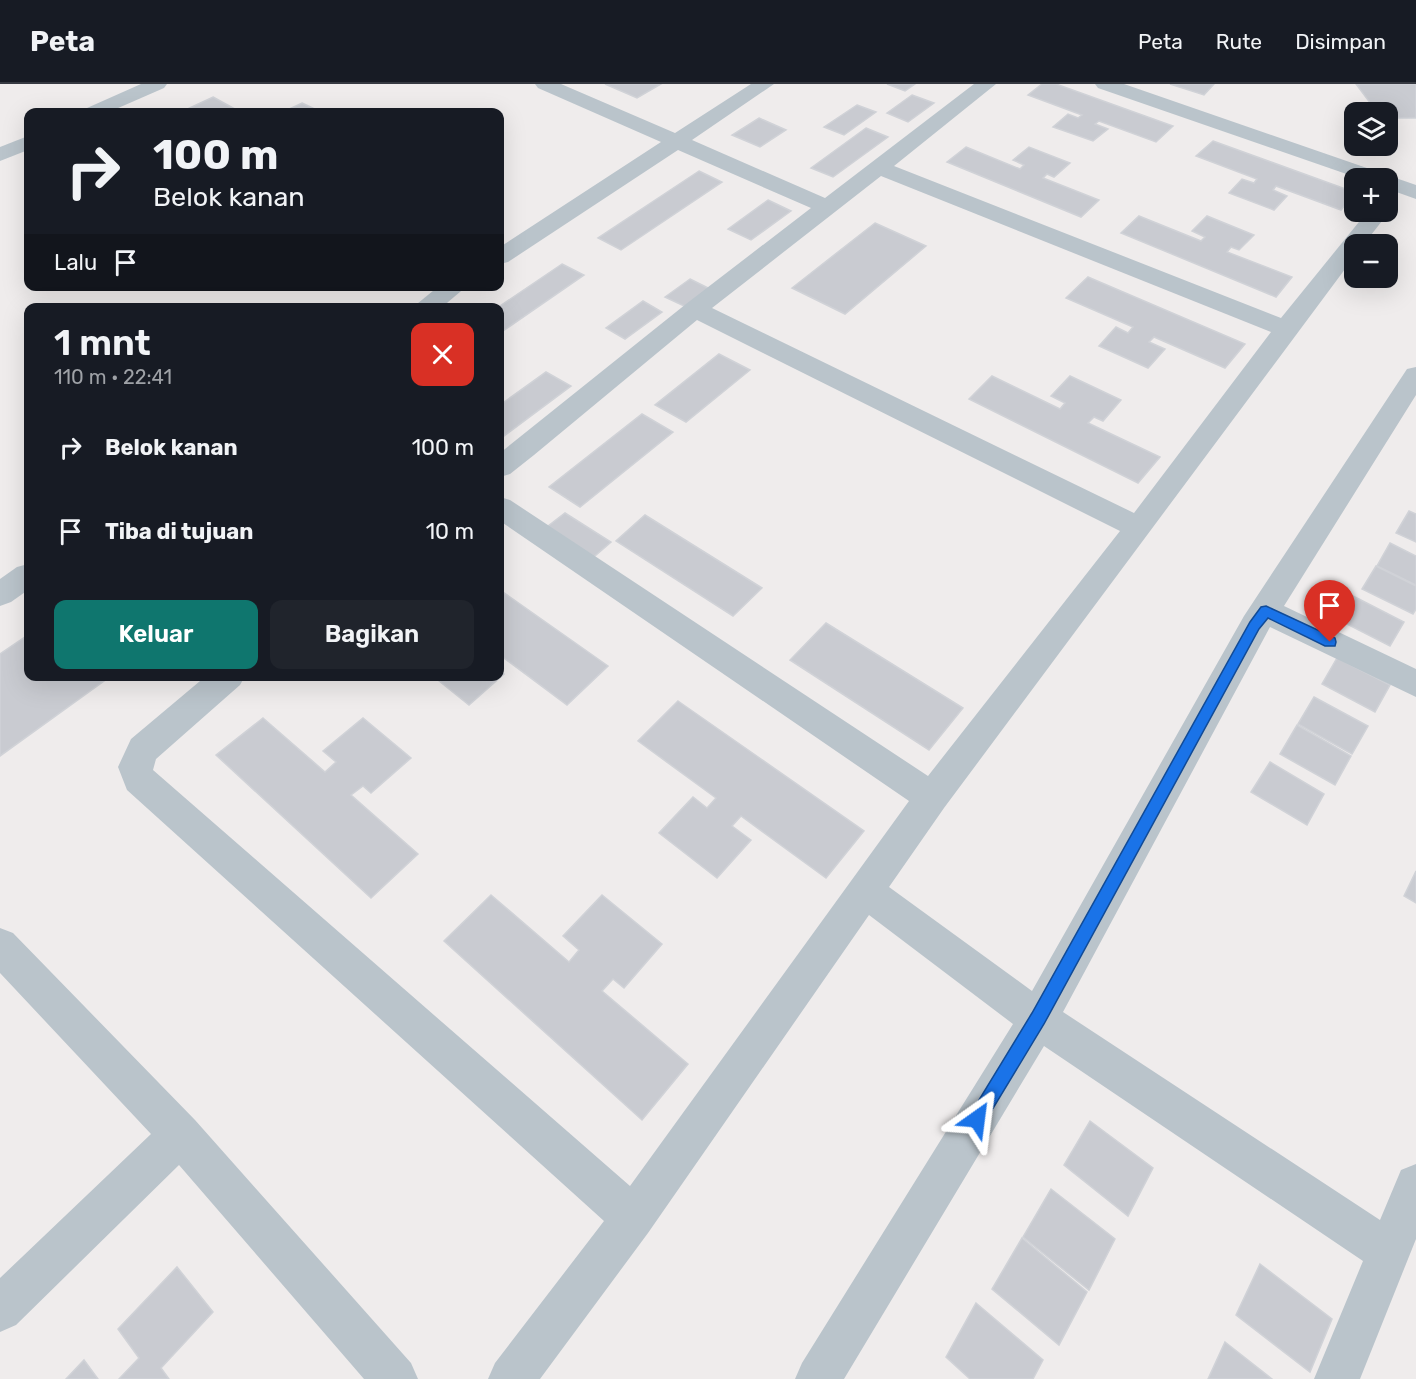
<!DOCTYPE html>
<html lang="id">
<head>
<meta charset="utf-8">
<style>
  body { margin:0; font-family:Rubik,sans-serif; background:#20242c; color:#f1f3f6; height:100vh; display:flex; flex-direction:column; font-size:22px; white-space:nowrap }
  * { box-sizing:border-box; margin:0 }
  p { font-size:20px; color:#9ea1a6 }
  .icon { flex:none; width:33px; height:33px; fill:none; stroke:currentColor; stroke-width:2; stroke-linecap:round; stroke-linejoin:round }
  .map { position:relative; flex:1; overflow:hidden }
  .panel { position:absolute; left:24px; top:219px; width:480px; height:378px; display:flex; flex-direction:column; background:#171b24; border-radius:12px; box-shadow:0 6px 24px #0002 }
  .panel>* { flex:none }
  .guide { position:absolute; left:24px; top:24px; width:480px; height:183px; border-radius:12px; box-shadow:0 6px 24px #0002; background:#171b24; color:#f1f3f6; overflow:hidden }
  .buttons { position:absolute; left:1344px; top:18px; display:grid; gap:12px }
  .buttons a { display:grid; place-items:center; width:54px; height:54px; border-radius:12px; background:#171b24; box-shadow:0 6px 24px #0002; font-size:30px }
  .pin { position:absolute; display:grid; place-items:center; width:51px; height:51px; color:#fff; margin:-62px -26px; border-radius:50% 50% 50% 0; rotate:-45deg; box-shadow:0 0 6px #0007 }
  .pin .icon { rotate:45deg }
  .me { position:absolute; width:66px; margin:-33px; rotate:31deg; stroke-linejoin:round; filter:drop-shadow(0 0 4px #0008) }
  .turn { display:flex; align-items:center; gap:21px; height:126px; padding:0 30px; font-size:27px }
  .turn .icon { width:78px; height:78px; stroke-width:2.5 }
  .turn b { display:block; font-size:42px; line-height:51px }
  .then { display:flex; align-items:center; height:57px; padding:0 30px; background:#0003; gap:12px; font-size:22px }
  .round { display:grid; place-items:center; flex:none; width:63px; height:63px; border-radius:12px; background:#20242c }
  .headline { display:flex; align-items:center; justify-content:space-between; height:102px; padding:0 30px }
  h1 { font-size:36px; font-weight:600; line-height:45px }
  .action { display:flex; gap:12px; margin-top:auto; padding:12px 30px }
  .action a { flex:1; height:69px; border-radius:12px; background:#0f766e; color:#fff; font-size:24px; font-weight:600; line-height:69px; text-align:center }
  .action a+a { background:#20242c; color:#f1f3f6 }
  ul { padding:0; list-style:none }
  li { display:flex; align-items:center; gap:18px; height:84px; padding:0 30px }
  li div { flex:1 }
  li b { display:block; font-size:22px }
  li em { font-style:normal }
  header { display:flex; align-items:center; gap:36px; box-sizing:border-box; height:84px; padding:0 30px; background:#171b24; border-bottom:2px solid #363941 }
  header strong { font-size:28px }
  nav { display:flex; gap:33px; margin-inline-start:auto; font-size:21px }
  .map>svg:first-child { display:block }
  .building { fill:#c9cbd1; stroke:#d0d2d7; stroke-width:1.5 }
  .lines { fill:none; stroke-linecap:round; stroke-linejoin:round }
  .minor { fill:#bac4cb; fill-rule:evenodd }
  .route { fill:#1a73e8; stroke:#114b97; stroke-width:1.5 }
</style>
</head>
<body>
<header>
<strong>Peta</strong>
<nav><a>Peta</a><a>Rute</a><a>Disimpan</a></nav>
</header>
<div class="map">
<svg width="1416" height="1295" viewBox="0 0 1416 1295">
  <rect width="100%" height="100%" fill="#efecec"/>
  <g class="building">
    <polygon points="605,0 661,0 637,14"/>
    <polygon points="887,0 915,0 905,7"/>
    <polygon points="1042,0 1056,0 1173,42 1156,58 1099,37 1095,40 1108,45 1093,57 1053,43 1068,30 1078,34 1082,31 1028,11"/>
    <polygon points="1170,0 1214,0 1204,11"/>
    <polygon points="1356,0 1416,0 1416,34 1388,34 1388,28 1377,28"/>
    <polygon points="912,11 934,19 908,38 887,29"/>
    <polygon points="213,13 233,24 224,28 181,28"/>
    <polygon points="302,19 321,28 283,28"/>
    <polygon points="857,21 876,28 844,51 824,43"/>
    <polygon points="759,34 786,46 760,63 732,51"/>
    <polygon points="866,44 888,53 833,93 811,84"/>
    <polygon points="1213,57 1354,108 1354,110 1341,126 1276,102 1273,106 1287,112 1274,126 1229,109 1242,95 1254,99 1257,95 1196,72"/>
    <polygon points="966,63 1020,85 1024,81 1013,76 1029,63 1070,79 1054,93 1047,90 1043,94 1099,116 1081,133 947,78"/>
    <polygon points="699,87 722,98 621,166 598,154"/>
    <polygon points="768,116 791,127 751,156 728,145"/>
    <polygon points="1139,132 1201,157 1205,153 1192,147 1207,132 1254,151 1239,166 1231,163 1227,168 1292,193 1276,213 1121,149"/>
    <polygon points="875,139 926,162 845,230 792,204"/>
    <polygon points="562,180 584,191 500,249 500,224 497,224"/>
    <polygon points="1088,193 1245,260 1225,284 1154,253 1149,258 1165,265 1148,284 1099,262 1116,243 1128,249 1133,243 1066,214"/>
    <polygon points="690,195 710,205 686,223 665,213"/>
    <polygon points="643,217 662,228 625,255 606,244"/>
    <polygon points="719,270 750,286 686,338 655,321"/>
    <polygon points="546,288 571,302 500,355 500,321"/>
    <polygon points="992,292 1060,325 1065,319 1051,312 1070,292 1121,316 1103,337 1094,333 1088,339 1160,373 1138,399 969,315"/>
    <polygon points="642,330 673,348 580,423 549,403"/>
    <polygon points="1409,427 1416,430 1416,458 1396,449"/>
    <polygon points="565,429 611,458 589,477 543,446"/>
    <polygon points="645,431 762,504 733,532 616,457"/>
    <polygon points="1390,459 1416,472 1416,501 1377,482"/>
    <polygon points="1376,482 1416,502 1416,525 1413,530 1362,505"/>
    <polygon points="500,506 608,582 567,621 500,571"/>
    <polygon points="1353,512 1404,538 1390,562 1339,536"/>
    <polygon points="826,539 963,624 929,666 790,576"/>
    <polygon points="28,551 28,592 111,592 0,672 0,570"/>
    <polygon points="1337,574 1390,601 1375,628 1322,600"/>
    <polygon points="500,587 504,590 469,621 433,592 500,592"/>
    <polygon points="1314,613 1368,642 1352,670 1298,640"/>
    <polygon points="678,617 864,747 826,794 741,732 732,742 751,756 717,794 659,749 693,713 707,724 716,714 638,657"/>
    <polygon points="263,634 325,688 336,678 323,667 363,634 411,674 371,709 363,702 351,711 418,770 371,814 216,671"/>
    <polygon points="1297,641 1351,672 1335,701 1280,670"/>
    <polygon points="1270,678 1324,710 1307,741 1251,708"/>
    <polygon points="1416,787 1416,819 1404,812"/>
    <polygon points="491,811 569,878 579,866 563,852 602,811 662,860 624,904 613,895 602,907 688,980 642,1036 444,857"/>
    <polygon points="1090,1037 1153,1084 1128,1132 1064,1081"/>
    <polygon points="1051,1105 1115,1155 1089,1206 1023,1153"/>
    <polygon points="1022,1154 1087,1208 1059,1261 992,1205"/>
    <polygon points="1260,1180 1332,1235 1310,1288 1236,1231"/>
    <polygon points="177,1183 213,1228 161,1284 169,1295 119,1295 139,1274 118,1245"/>
    <polygon points="976,1219 1043,1276 1033,1295 970,1295 946,1273"/>
    <polygon points="1225,1258 1272,1295 1208,1295"/>
    <polygon points="84,1276 98,1295 66,1295"/>
  </g>
  <g class="lines">
    <g class="minor">
      <polygon points="141,0 167,0 164,4 109,28 84,28 87,24"/>
      <path d="M535 0H561L675 49 751 0H774L692 56 825 114 974 0H996L894 82 1281 234 1367 128 1388 126 1389 128 1364 160H1354V173L944 724 889 803 1032 907 1244 532 1407 285 1416 283V311L1284 522 1416 585V613L1270 543 1063 928 1380 1136 1401 1086 1416 1080V1155L1360 1295H1314L1363 1177 1044 962 844 1295H795L802 1279 1013 940 869 831 648 1149 540 1295H488L495 1279 604 1137 127 706 118 683 131 655 206 592H245L240 601 156 675 153 686 630 1102 909 717 500 437V413L510 416 928 692 1120 447 697 236 534 371 510 390 500 393V369L686 220 811 124 678 66 508 178 500 180V163L661 58 538 4ZM881 92 1271 248 1134 429 712 224Z"/>
      <polygon points="1095,0 1124,0 1416,101 1416,115 1388,105 1388,94 1358,94 1098,4"/>
      <polygon points="28,52 28,66 0,77 0,63"/>
      <polygon points="439,202 467,202 441,224 412,224"/>
      <polygon points="28,480 28,506 11,518 0,522 0,495 17,483"/>
      <polygon points="0,844 13,849 195,1036 411,1279 418,1295 364,1295 179,1081 16,1241 0,1248 0,1194 151,1050 0,889"/>
    </g>
  </g>
  <polygon class="route" points="1266,522 1335,554 1336,558 1335,562 1325,562 1268,534 1259,545 1044,940 983,1041 977,1043 971,1041 968,1035 971,1029 1032,929 1250,538 1261,523"/>
</svg>
<div class="buttons">
<a><svg class="icon" aria-label="layers" viewBox="0 0 24 24"><path d="M12 4l9 5-9 5-9-5zM3 14l9 5 9-5"/></svg></a>
<a>+</a>
<a>−</a>
</div>
<div class="pin" style="left:1330px;top:558px;background:#d93025"><svg class="icon" aria-label="arrive" viewBox="0 0 24 24"><path d="M6 21V4h12l-3 4 3 4H6"/></svg></div>
<svg class="me" style="left:977px;top:1035px" viewBox="-20 -20 40 40"><path d="M0-17L14 15 0 8-14 15z" fill="#1a73e8" stroke="#fff" stroke-width="4"/></svg>
<div class="guide">
<div class="turn"><svg class="icon" aria-label="right" viewBox="0 0 24 24"><path d="M7 20v-9h11M14 6l5 5-5 5"/></svg><div><b>100 m</b>Belok kanan</div></div>
<div class="then">Lalu<svg class="icon" aria-label="arrive" viewBox="0 0 24 24"><path d="M6 21V4h12l-3 4 3 4H6"/></svg></div>
</div>
<section class="panel">
<div class="headline"><div><h1>1 mnt</h1><p>110 m · 22:41</p></div><a class="round" style="background:#d93025;color:#fff"><svg class="icon" aria-label="close" viewBox="0 0 24 24"><path d="M6 6l12 12M18 6L6 18"/></svg></a></div>
<ul>
<li><svg class="icon" aria-label="right" viewBox="0 0 24 24"><path d="M7 20v-9h11M14 6l5 5-5 5"/></svg><div><b>Belok kanan</b></div><em>100 m</em></li>
<li><svg class="icon" aria-label="arrive" viewBox="0 0 24 24"><path d="M6 21V4h12l-3 4 3 4H6"/></svg><div><b>Tiba di tujuan</b></div><em>10 m</em></li>
</ul>
<div class="action"><a>Keluar</a><a>Bagikan</a></div>
</section>
</div>
</body>
</html>
